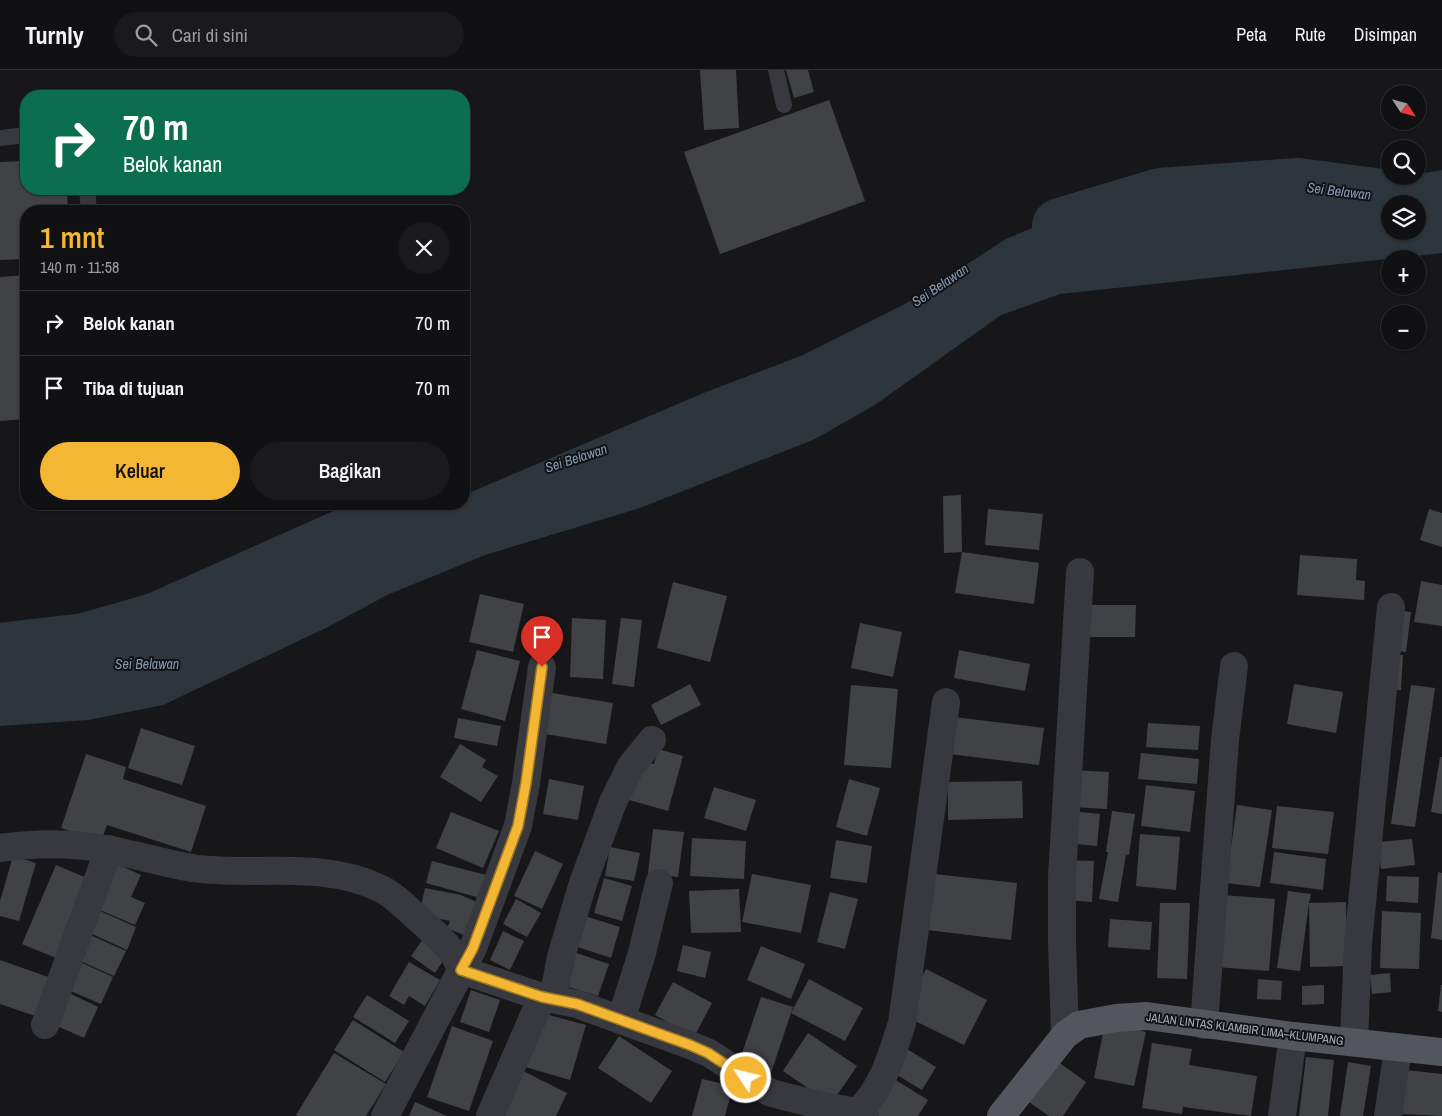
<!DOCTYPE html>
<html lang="id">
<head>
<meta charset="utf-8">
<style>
  body { margin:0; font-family:"Archivo Narrow",sans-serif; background:#1a1a1c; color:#f1f3f6; height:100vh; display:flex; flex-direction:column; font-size:19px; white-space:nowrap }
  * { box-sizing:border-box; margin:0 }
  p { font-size:16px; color:#9c9da0 }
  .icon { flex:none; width:28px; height:28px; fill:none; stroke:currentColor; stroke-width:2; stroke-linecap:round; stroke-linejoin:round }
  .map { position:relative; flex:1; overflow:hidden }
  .panel { position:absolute; left:20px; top:135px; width:450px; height:305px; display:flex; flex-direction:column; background:#111113; border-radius:20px; box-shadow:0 1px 4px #0004,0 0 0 1px #303133 }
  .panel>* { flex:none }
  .hud { position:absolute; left:20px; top:20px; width:450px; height:105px; border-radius:20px; box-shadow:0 1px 4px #0004,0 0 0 1px #303133; background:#0b6e4f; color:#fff; overflow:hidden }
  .needle { width:32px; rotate:126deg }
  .buttons { position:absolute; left:1381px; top:15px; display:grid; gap:10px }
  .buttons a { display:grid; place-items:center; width:45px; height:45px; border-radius:50%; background:#111113; box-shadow:0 1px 4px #0004,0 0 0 1px #303133; font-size:25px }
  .pin { position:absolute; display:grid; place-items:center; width:42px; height:42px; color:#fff; margin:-51px -21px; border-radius:50% 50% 50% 0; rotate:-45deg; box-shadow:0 0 5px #0007 }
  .pin .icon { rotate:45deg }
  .me { position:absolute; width:55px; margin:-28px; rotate:305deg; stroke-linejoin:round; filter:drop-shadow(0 0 4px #0008) }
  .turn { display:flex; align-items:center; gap:18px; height:105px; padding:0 20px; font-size:22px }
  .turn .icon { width:65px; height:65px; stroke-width:2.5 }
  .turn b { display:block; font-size:35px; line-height:42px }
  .round { display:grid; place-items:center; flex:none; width:52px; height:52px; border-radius:26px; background:#1a1a1c }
  .summary { display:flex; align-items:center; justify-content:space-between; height:85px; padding:0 20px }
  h1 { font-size:30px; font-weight:600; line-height:38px; color:#f4b734 }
  .button { display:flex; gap:10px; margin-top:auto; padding:10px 20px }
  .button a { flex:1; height:58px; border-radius:30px; background:#f4b734; color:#111; font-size:20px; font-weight:600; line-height:58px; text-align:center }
  .button a+a { background:#1a1a1c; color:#f1f3f6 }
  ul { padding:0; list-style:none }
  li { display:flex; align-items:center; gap:15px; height:65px; padding:0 20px; border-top:1px solid #303133 }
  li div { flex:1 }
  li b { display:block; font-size:19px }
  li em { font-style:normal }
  header { display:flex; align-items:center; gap:30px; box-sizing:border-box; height:70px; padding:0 25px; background:#111113; border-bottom:1px solid #303133 }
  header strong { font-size:24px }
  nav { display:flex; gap:28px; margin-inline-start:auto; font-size:18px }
  .search { width:350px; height:45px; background:#1a1a1c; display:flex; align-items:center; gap:12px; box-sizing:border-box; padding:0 18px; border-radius:28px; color:#9c9da0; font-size:19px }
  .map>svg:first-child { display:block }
  .water { fill:#2d363d; fill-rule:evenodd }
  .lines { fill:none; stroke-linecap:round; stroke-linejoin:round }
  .river { stroke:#2d363d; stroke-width:56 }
  .building { fill:#414246 }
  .service { stroke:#38393e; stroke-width:16 }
  .minor { stroke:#38393e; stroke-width:28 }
  .primary { stroke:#54565d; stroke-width:28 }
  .route-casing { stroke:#9f7722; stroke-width:12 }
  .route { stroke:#f4b734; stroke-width:9 }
  .labels { text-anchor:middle; stroke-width:4; stroke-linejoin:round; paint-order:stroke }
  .street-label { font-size:12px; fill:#a9aeb9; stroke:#121214 }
  .water-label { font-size:14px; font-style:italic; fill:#809bb4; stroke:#121214 }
</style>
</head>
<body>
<header>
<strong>Turnly</strong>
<div class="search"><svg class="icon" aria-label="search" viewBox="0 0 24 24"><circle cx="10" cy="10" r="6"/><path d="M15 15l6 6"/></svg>Cari di sini</div>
<nav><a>Peta</a><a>Rute</a><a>Disimpan</a></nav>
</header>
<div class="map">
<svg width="1442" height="1046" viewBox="0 0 1442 1046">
  <rect width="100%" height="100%" fill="#171719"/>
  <path class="water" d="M1442 100V183L1060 224 1001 245 875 335 815 369 640 438 485 485 387 525 328 557 163 635 88 650 0 656V582L103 564 287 499 444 434H464V425L706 322 803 285 905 234 1006 169 1061 146 1131 134 1308 123 1418 106V104ZM1390 134H1418V161H1390Z"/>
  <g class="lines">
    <g class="river">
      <polyline points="1060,156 1160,126 1298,116 1442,135"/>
      <polyline points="0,581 85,571 155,551 362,459 438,434"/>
    </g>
  </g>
  <g class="building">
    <polygon points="700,0 736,0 739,58 704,60"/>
    <polygon points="786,0 808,0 814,22 794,28"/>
    <polygon points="829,30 865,131 720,184 684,82"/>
    <polygon points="26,91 26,119 67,119 68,141 26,141 26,189 0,190 0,92"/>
    <polygon points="26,205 26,349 0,351 0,207"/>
    <polygon points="961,425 962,482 944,483 943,426"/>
    <polygon points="988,439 1043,444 1039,480 985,475"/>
    <polygon points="1429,439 1442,443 1442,477 1420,470"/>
    <polygon points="962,482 1039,493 1034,534 955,523"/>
    <polygon points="1300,485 1357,489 1356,510 1365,511 1364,530 1297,525"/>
    <polygon points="1421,511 1442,515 1442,556 1414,552"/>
    <polygon points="673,512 727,526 710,592 657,578"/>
    <polygon points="480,524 524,534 513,582 469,572"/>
    <polygon points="1084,535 1136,535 1135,567 1083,567"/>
    <polygon points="1392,540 1411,542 1406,582 1388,580"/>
    <polygon points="572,548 606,550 603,609 570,607"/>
    <polygon points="621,548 642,550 634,617 612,614"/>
    <polygon points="860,553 902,562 893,607 851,598"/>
    <polygon points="477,580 520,591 505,651 461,639"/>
    <polygon points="959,580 1030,594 1025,621 954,608"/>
    <polygon points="1389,585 1403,585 1401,620 1387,620"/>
    <polygon points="690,614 701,635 661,655 651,635"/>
    <polygon points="1294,614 1343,622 1336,663 1287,654"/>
    <polygon points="851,615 898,619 891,698 844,695"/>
    <polygon points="1411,615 1435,618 1415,757 1391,754"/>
    <polygon points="552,623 613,633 606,674 545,664"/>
    <polygon points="954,647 1044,658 1039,695 949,684"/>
    <polygon points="458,648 501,656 497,676 454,668"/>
    <polygon points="1148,653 1200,656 1198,680 1146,677"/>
    <polygon points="141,658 195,676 182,715 128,698"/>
    <polygon points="460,674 486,690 482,697 498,706 481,732 440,707"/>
    <polygon points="658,679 683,686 668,741 626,729 638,690 654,694"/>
    <polygon points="1141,683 1199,689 1197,714 1138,709"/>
    <polygon points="86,684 126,697 123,709 206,736 191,782 107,755 101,771 61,758"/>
    <polygon points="1440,687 1442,687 1442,744 1431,742"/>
    <polygon points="1072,700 1109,702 1107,739 1071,737"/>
    <polygon points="549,709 584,716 578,750 543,744"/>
    <polygon points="849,709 880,718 867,766 836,757"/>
    <polygon points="1022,711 1023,748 948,750 948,712"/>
    <polygon points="1146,715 1195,721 1190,762 1141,756"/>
    <polygon points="714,717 756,730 746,761 704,748"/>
    <polygon points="1237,735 1272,740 1260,817 1226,813"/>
    <polygon points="1277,736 1334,742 1328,784 1272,778"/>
    <polygon points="1071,741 1100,744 1097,776 1067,773"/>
    <polygon points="1112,741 1135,744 1129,785 1119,784 1126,785 1118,832 1099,829 1108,782 1106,782"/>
    <polygon points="451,742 499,761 483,798 436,778"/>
    <polygon points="653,759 684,762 678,807 648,803"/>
    <polygon points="1140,764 1180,767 1176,820 1136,816"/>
    <polygon points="692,768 746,771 744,809 690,806"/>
    <polygon points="1412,769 1415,795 1381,799 1378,772"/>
    <polygon points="836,770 872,776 867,813 830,808"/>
    <polygon points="610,777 640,783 634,811 605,806"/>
    <polygon points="535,781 563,794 542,839 514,826"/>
    <polygon points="1274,782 1326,789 1323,820 1270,813"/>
    <polygon points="13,786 36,793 19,851 0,846 0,831"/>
    <polygon points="1065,790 1094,791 1092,832 1063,830"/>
    <polygon points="432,791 486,805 480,828 426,813"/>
    <polygon points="115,793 141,805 131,827 145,833 135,855 95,838"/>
    <polygon points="56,795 89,809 56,888 22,874"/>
    <polygon points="1438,802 1442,803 1442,870 1431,868"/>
    <polygon points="752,804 811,815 801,863 742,852"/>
    <polygon points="934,804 1017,813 1011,870 927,860"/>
    <polygon points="1387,806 1419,807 1418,833 1386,831"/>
    <polygon points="604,808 632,816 622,851 594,843"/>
    <polygon points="425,818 461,825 479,833 466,866 447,858 450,851 419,845"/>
    <polygon points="739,819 741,862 691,863 689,821"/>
    <polygon points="1288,821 1311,824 1309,833 1346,832 1347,896 1310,897 1309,833 1300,901 1277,898"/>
    <polygon points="830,822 858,829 845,879 817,872"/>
    <polygon points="1222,825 1275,829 1269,901 1216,897"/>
    <polygon points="516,829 541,843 527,867 503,854"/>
    <polygon points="1160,833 1190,833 1187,909 1157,908"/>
    <polygon points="100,841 136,857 127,880 90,863"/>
    <polygon points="1382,841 1421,843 1419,899 1380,898"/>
    <polygon points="585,846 620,857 611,888 575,876"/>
    <polygon points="1110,849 1152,852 1150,880 1108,877"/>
    <polygon points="503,861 524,871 510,900 490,890"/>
    <polygon points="90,865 126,881 114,906 78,890"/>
    <polygon points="423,869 447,885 435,903 411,886"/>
    <polygon points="683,875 711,882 705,908 677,901"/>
    <polygon points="761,876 805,894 791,929 747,910"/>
    <polygon points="571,881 609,894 598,926 560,914"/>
    <polygon points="0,890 51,908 38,947 0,934"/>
    <polygon points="78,891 113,907 101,934 66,919"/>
    <polygon points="409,892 440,910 425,936 409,926 404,935 389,926"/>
    <polygon points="926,899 987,930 964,975 903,945"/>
    <polygon points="1390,903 1391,922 1372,924 1370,905"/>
    <polygon points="809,909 863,938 845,971 791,943"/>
    <polygon points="1258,909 1282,911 1281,930 1257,929"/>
    <polygon points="673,912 712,933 694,967 655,945"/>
    <polygon points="1324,915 1324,934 1302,935 1302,916"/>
    <polygon points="1441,915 1442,915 1442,942 1438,941"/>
    <polygon points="471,920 500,930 489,962 460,952"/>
    <polygon points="69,923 98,937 84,968 55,955"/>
    <polygon points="367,925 409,951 395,973 353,947"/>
    <polygon points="761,927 793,937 769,1009 737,998"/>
    <polygon points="538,942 586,955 570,1010 522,996"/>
    <polygon points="353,950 404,982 385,1012 334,980"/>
    <polygon points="1105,953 1146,962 1134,1016 1094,1008"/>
    <polygon points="452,956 493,971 469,1041 427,1027"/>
    <polygon points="808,963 857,996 831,1034 783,1001"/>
    <polygon points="619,966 672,1001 651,1033 598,998"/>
    <polygon points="1152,973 1192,979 1189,995 1257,1006 1251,1046 1183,1037 1182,1044 1142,1038"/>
    <polygon points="902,976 936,997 922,1020 887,999"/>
    <polygon points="334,983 386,1014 366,1046 298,1046 296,1045"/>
    <polygon points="1306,987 1334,990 1328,1046 1299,1046"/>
    <polygon points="1057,991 1086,1012 1063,1046 1049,1046 1029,1032"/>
    <polygon points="1348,992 1371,996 1363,1046 1340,1046"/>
    <polygon points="521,1000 567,1023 556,1046 498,1046"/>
    <polygon points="1405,1000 1442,1004 1442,1046 1400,1044"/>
    <polygon points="886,1004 928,1030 918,1046 879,1046 865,1037"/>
    <polygon points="702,1009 733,1016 725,1046 692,1046"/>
    <polygon points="415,1032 447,1046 409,1046"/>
  </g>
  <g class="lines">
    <g class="service">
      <polyline points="776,0 784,35"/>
      <polyline points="0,68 26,65"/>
      <polyline points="87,119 89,141"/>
    </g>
    <g class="minor">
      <path d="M0 778C35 773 75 773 110 780 137 785 164 793 192 798 253 807 321 790 379 818 395 825 408 840 421 851 437 866 454 878 461 900"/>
      <polyline points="461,900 542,927"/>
      <polyline points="553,929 561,887 583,813 613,732 631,696 652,670"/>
      <polyline points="621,950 642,883 659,813"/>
      <polyline points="45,955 109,779"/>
      <polyline points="1204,955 1225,670 1234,596"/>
      <polyline points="1065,965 1062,871 1062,807 1080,502"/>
      <polyline points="1354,971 1358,874 1391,537"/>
      <path d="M858 1042C883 1018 892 984 902 953L946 632"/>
      <polyline points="385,1046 473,878 518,756 526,713 542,597"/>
      <polyline points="490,1046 542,927 577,934 690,975 709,983 771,1023 823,1036 858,1042 865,1046"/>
      <polyline points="1282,1046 1293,966"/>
      <polyline points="1388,1046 1398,979"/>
    </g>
    <polyline class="primary" points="1001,1046 1065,965 1079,955 1116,948 1147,946 1293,966 1442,982"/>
  </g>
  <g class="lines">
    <defs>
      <polyline id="route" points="542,597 526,713 518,756 473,878 461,900 542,927 577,934 690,975 708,983 746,1008"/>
    </defs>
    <use href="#route" class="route-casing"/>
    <use href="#route" class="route"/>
  </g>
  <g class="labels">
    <g class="street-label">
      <text transform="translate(1245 959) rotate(7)" y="4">JALAN LINTAS KLAMBIR LIMA–KLUMPANG</text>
    </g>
    <g class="water-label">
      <text transform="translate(1339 121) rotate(7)" y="5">Sei Belawan</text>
      <text transform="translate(940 215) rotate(-34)" y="5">Sei Belawan</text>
      <text transform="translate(576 388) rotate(-18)" y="5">Sei Belawan</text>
      <text x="147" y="599">Sei Belawan</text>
    </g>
  </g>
</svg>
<div class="buttons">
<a><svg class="needle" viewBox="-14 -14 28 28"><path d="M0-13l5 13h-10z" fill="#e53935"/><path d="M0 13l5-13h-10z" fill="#9c9da0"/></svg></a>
<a><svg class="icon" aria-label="search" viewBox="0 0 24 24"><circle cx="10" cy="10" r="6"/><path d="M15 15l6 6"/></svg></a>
<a><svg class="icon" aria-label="layers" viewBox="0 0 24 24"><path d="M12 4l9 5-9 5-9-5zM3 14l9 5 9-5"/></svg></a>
<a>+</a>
<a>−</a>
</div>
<div class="pin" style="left:542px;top:597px;background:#d93025"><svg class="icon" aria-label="arrive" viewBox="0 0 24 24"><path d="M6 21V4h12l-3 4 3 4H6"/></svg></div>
<svg class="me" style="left:746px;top:1008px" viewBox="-20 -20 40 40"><circle r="17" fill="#f4b734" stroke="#fff" stroke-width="3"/><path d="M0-11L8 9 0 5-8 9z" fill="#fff"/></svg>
<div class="hud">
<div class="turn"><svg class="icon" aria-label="right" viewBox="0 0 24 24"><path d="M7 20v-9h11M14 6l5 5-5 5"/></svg><div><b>70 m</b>Belok kanan</div></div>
</div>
<section class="panel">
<div class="summary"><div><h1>1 mnt</h1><p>140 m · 11:58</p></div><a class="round"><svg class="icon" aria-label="close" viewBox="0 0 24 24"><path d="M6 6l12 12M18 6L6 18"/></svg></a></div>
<ul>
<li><svg class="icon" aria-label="right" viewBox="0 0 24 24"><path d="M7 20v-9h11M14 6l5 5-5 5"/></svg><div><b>Belok kanan</b></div><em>70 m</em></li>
<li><svg class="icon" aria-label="arrive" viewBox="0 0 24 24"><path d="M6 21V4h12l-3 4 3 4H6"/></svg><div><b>Tiba di tujuan</b></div><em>70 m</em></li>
</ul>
<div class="button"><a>Keluar</a><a>Bagikan</a></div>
</section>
</div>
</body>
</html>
